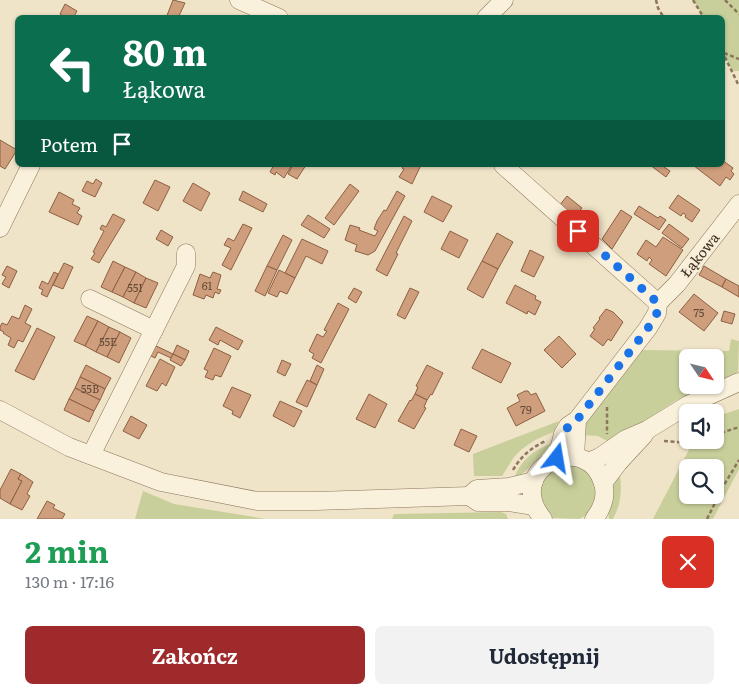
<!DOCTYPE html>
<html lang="pl">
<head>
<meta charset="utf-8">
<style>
  body { margin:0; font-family:Literata,serif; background:#f2f2f3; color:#1f2937; height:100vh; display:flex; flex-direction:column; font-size:19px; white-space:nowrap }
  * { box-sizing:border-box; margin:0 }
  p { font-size:16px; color:#747a83 }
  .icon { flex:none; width:28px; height:28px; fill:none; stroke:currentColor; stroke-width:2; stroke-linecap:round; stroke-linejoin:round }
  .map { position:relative; height:519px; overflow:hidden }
  .side { display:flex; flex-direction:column; background:#fff; flex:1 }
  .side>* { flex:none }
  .top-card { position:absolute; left:15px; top:15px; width:710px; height:152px; border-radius:8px; box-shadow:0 1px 4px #0004; background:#0b6e4f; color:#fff; overflow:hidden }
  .needle { width:32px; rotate:125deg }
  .fabs { position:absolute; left:679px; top:349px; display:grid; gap:10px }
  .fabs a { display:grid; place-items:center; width:45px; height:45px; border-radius:8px; background:#fff; box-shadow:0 1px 4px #0004; font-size:25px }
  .pin { position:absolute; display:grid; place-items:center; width:42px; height:42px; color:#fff; margin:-21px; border-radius:10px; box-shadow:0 2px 8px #0006 }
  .me { position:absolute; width:55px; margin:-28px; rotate:14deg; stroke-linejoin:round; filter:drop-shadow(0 0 4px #0008) }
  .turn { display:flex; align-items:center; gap:18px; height:105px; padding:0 25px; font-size:22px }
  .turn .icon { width:65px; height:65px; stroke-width:2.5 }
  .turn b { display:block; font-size:35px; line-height:42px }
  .then { display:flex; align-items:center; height:48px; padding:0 25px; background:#0003; gap:10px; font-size:19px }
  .round { display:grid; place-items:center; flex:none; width:52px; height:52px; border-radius:8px; background:#f2f2f3 }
  .overview { display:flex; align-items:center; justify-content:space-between; height:85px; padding:0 25px }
  h1 { font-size:30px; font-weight:700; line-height:38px; color:#1e9e55 }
  .button { display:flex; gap:10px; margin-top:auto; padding:10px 25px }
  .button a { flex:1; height:58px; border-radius:8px; background:#9e2a2b; color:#fff; font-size:20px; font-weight:700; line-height:58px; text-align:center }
  .button a+a { background:#f2f2f3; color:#1f2937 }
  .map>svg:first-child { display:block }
  .green { fill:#c9cf9b; fill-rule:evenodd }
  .building { fill:#cf9f7d; stroke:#8d5f41 }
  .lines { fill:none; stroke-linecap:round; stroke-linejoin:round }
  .minor-casing { stroke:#8d765c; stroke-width:19 }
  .path { stroke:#8d765c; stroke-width:2.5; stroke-dasharray:4 2.5; stroke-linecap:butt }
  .minor { stroke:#faf1dc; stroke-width:18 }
  .route { stroke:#1a73e8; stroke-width:9; stroke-dasharray:0 16.2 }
  .labels { text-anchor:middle; stroke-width:4.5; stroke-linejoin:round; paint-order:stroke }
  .number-label { font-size:11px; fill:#624a37 }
  .street-label { font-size:14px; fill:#3d2e20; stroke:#f7eed8 }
</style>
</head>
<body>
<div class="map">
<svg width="739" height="519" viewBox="0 0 739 519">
  <rect width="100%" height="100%" fill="#f0e4c8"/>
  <g class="green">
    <polygon points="693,0 739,0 739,71 732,71 723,51 722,18 704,17"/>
    <path d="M731 339 739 341 738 372 715 383V358H688V385H711L675 401 611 443 598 436 581 435C582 417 628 366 640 350L729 351Z"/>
    <path d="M739 409V469L713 519H653L694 440H715V417ZM688 468H715V495H688Z"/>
    <polygon points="559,421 553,432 535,440 522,449 514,457 502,476 474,476 473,454"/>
    <path d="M553 443C549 451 545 452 539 458 530 465 525 474 514 479 520 460 535 449 553 443Z"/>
    <polygon points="567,463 586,469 596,486 596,497 594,506 587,514 580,519 553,518 546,513 539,487 548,470"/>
    <path d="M620 475C622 491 621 504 613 519H609C606 502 609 488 620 475Z"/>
    <polygon points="143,491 174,504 266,519 135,519"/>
    <polygon points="501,512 506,514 508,519 392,519 394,514 397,514"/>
  </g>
  <g class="building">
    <polygon points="173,0 185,3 178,18 166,18"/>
    <polygon points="65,4 77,11 73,18 66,18 60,14"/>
    <polygon points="0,140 17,150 5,169 0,166"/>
    <polygon points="722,160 733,168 731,171 734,174 730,180 726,177 720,186 693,165 722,165"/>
    <polygon points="274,165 279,166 292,165 284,178 276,172 275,175 270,172"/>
    <polygon points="293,165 306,165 297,179 288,174"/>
    <polygon points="404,165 421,165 412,184 399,177 404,169 402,168"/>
    <polygon points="650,165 661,165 670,171 666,177"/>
    <polygon points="96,179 102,183 95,197 82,191 87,181 93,184"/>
    <polygon points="155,180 170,187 158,211 143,203"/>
    <polygon points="193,183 210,193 201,211 183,201"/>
    <polygon points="350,184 359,191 334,225 325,218"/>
    <polygon points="243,191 267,204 263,212 239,200"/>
    <polygon points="397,191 405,196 375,251 368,255 355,251 357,245 345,240 350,225 360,228 359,230 375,236 378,231 374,229 377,221 384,210 386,211"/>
    <polygon points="59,192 74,200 72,204 80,208 77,213 82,216 78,225 49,212"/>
    <polygon points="678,195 700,210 692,222 685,217 686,215 683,213 681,216 669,208"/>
    <polygon points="432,196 452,206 443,222 424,212"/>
    <polygon points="567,196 582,208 573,218 559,206"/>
    <polygon points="639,206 658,218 660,216 666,220 659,230 634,214"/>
    <polygon points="621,210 632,217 612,249 602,239"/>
    <polygon points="113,214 125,220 99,263 91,259 95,253 93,252 104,231 100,229 102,225 106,227"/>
    <polygon points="308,215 330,229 324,238 301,225"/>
    <polygon points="404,216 412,221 396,253 398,254 387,276 376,270"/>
    <polygon points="243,224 252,228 231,270 222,265 231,248 224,245 228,238 234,241"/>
    <polygon points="669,224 689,239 682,248 662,233"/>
    <polygon points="161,230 173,237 168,246 156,239"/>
    <polygon points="450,231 468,240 459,258 441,249"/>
    <polygon points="497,233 513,242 498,269 482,261"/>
    <polygon points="283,235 292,240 277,270 267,266"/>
    <polygon points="663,237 683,250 666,276 649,264 652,260 649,257 647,261 637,254 646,240 656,247"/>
    <polygon points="302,239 328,251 322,264 306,256 295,278 285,273"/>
    <polygon points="530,250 544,257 534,277 521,271"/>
    <polygon points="113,261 125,267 112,292 101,287"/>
    <polygon points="482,261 498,269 483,298 467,289"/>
    <polygon points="64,263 73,267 63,289 53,285"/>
    <polygon points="7,266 17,271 9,288 2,284 6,277 2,275"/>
    <polygon points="267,266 277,270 265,296 255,291"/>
    <polygon points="704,266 726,279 722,287 699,275"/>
    <polygon points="125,267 136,272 123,297 112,292"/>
    <polygon points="279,270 295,278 287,294 280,291 277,297 268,293"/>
    <polygon points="54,272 58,274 47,297 41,294 43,290 39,288 42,281 48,284"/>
    <polygon points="136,272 146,278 134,303 123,297"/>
    <polygon points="213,272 221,275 217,289 221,290 219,294 215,292 213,298 206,295 204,299 193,295 200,274 210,278"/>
    <polygon points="146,278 158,283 146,308 134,303"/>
    <polygon points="726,279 739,286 739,297 722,287"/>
    <polygon points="515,285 536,296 535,299 541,302 535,315 528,311 527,314 506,303"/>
    <polygon points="354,288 362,292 356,303 348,298"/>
    <polygon points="410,288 419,292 405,319 397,315"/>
    <polygon points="694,294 718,313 704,331 679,312"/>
    <polygon points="338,303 349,309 321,363 312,358 314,354 309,351 317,334 323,337 327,331 324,330"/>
    <polygon points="25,305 32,309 25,323 31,326 23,342 18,340 14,348 8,345 11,338 3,333 4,332 0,330 0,327 2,323 7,325 12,316 19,319"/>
    <polygon points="606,309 613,312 623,322 611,341 608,339 603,346 590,336 595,329 593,328 600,319 599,318"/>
    <polygon points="724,311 735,314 732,324 721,321"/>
    <polygon points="87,316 98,321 85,346 74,341"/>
    <polygon points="98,321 109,327 96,352 85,346"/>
    <polygon points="109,327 120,332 107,357 96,352"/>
    <polygon points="216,327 243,341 238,350 220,340 218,345 209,340"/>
    <polygon points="37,328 55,337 34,380 15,371"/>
    <polygon points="120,332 131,338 119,363 107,357"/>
    <polygon points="559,336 576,354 562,368 544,350"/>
    <polygon points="152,344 173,354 171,358 158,352 155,358 147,354"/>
    <polygon points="177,345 189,351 185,360 173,354"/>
    <polygon points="214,348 231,356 221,377 215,375 213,380 205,377 208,371 204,369"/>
    <polygon points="482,349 511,363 501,383 472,368"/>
    <polygon points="173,354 185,360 181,366 170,360"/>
    <polygon points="160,359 175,367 166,386 162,383 157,391 146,386"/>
    <polygon points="282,360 291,364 285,376 277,372"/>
    <polygon points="86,365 111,378 105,389 80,377"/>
    <polygon points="317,365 324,369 317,385 310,381"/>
    <polygon points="427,365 443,373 432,395 431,394 427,400 415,394 418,387 416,386"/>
    <polygon points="80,377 105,389 100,400 75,388"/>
    <polygon points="307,380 317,385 307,407 296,402"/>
    <polygon points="232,387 251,395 240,418 232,414 233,411 223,406"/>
    <polygon points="75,388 100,400 94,411 69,399"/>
    <polygon points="525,391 528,391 531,395 536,393 545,411 516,426 507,408 520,401 517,395"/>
    <polygon points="369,394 387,404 375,428 356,419"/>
    <polygon points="415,394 427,400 424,407 426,408 414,429 398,421 410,400 411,401"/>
    <polygon points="69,399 94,411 89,422 64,410"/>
    <polygon points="280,401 302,411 294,427 273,416"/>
    <polygon points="131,416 147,425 139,439 123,431"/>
    <polygon points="461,429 477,436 469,452 454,445"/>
    <polygon points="11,469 21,474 18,479 22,481 10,504 0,498 0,490"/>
    <polygon points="21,474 33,482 27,494 30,496 22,510 10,504 22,481 18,479"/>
    <polygon points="47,501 55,505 53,508 65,514 62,519 37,519"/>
  </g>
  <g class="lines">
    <defs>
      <g id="minor">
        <polyline points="239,0 279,18"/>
        <polyline points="486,18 504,0"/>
        <polyline points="503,165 658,303 657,313 648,328 577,420 568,426 563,434 557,458"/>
        <polyline points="0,228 31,165"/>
        <polyline points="90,299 154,330"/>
        <polyline points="658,303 677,284 739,204"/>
        <polyline points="0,410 69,447 161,482 257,501 316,501 469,496 478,502 509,502 534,506"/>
        <polyline points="91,455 186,266 186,253"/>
        <polyline points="575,457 577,420"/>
        <polyline points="588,462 600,457 626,439 647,430 688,405 739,382"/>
        <polyline points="603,483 618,463 644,435"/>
        <polyline points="469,496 477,489 509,487 534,481"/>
        <path d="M543 519C502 469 586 428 603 483 607 496 602 509 594 519"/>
      </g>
    </defs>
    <use href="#minor" class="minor-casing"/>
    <g class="path">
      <polyline points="656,0 658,8 664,18"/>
      <polyline points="693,0 704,18"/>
      <polyline points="725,0 739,14"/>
      <polyline points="722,51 739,86"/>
      <polyline points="724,53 739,59"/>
      <polyline points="607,407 607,434"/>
      <polyline points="715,435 739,427"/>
      <polyline points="664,441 693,443 700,440"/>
      <path d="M513 470C521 456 532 447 546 441"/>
      <polyline points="707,519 724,485 739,460"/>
    </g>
    <use href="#minor" class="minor"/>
  </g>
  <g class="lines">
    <polyline class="route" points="557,458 563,434 570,424 577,420 648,328 657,313 658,303 578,231"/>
  </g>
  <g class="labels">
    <g class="number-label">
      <text x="207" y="290">61</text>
      <text x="135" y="292">55I</text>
      <text x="699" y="317">75</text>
      <text x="108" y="346">55E</text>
      <text x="90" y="393">55B</text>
      <text x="526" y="414">79</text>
    </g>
    <g class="street-label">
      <text transform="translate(700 255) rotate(-51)" y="5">Łąkowa</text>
    </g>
  </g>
</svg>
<div class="fabs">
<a><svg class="needle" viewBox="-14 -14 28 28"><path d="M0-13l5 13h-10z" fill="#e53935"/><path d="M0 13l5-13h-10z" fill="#747a83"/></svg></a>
<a><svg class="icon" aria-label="sound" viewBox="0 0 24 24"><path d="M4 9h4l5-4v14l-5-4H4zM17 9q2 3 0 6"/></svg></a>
<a><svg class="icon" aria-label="search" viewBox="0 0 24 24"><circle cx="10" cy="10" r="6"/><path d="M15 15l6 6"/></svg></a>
</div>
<div class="pin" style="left:578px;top:231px;background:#d93025"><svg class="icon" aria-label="arrive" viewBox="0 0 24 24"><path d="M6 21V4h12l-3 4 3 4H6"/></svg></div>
<svg class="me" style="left:557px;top:458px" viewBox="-20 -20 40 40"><path d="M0-17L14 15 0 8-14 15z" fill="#1a73e8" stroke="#fff" stroke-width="4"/></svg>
<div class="top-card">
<div class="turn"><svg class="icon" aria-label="left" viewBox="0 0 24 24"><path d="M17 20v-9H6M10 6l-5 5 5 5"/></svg><div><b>80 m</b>Łąkowa</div></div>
<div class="then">Potem<svg class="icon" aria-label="arrive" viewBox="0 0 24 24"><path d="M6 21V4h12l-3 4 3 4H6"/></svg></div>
</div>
</div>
<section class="side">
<div class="overview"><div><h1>2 min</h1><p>130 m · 17:16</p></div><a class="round" style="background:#d93025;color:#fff"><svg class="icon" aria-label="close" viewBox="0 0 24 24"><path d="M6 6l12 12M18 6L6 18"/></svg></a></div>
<div class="button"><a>Zakończ</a><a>Udostępnij</a></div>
</section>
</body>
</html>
